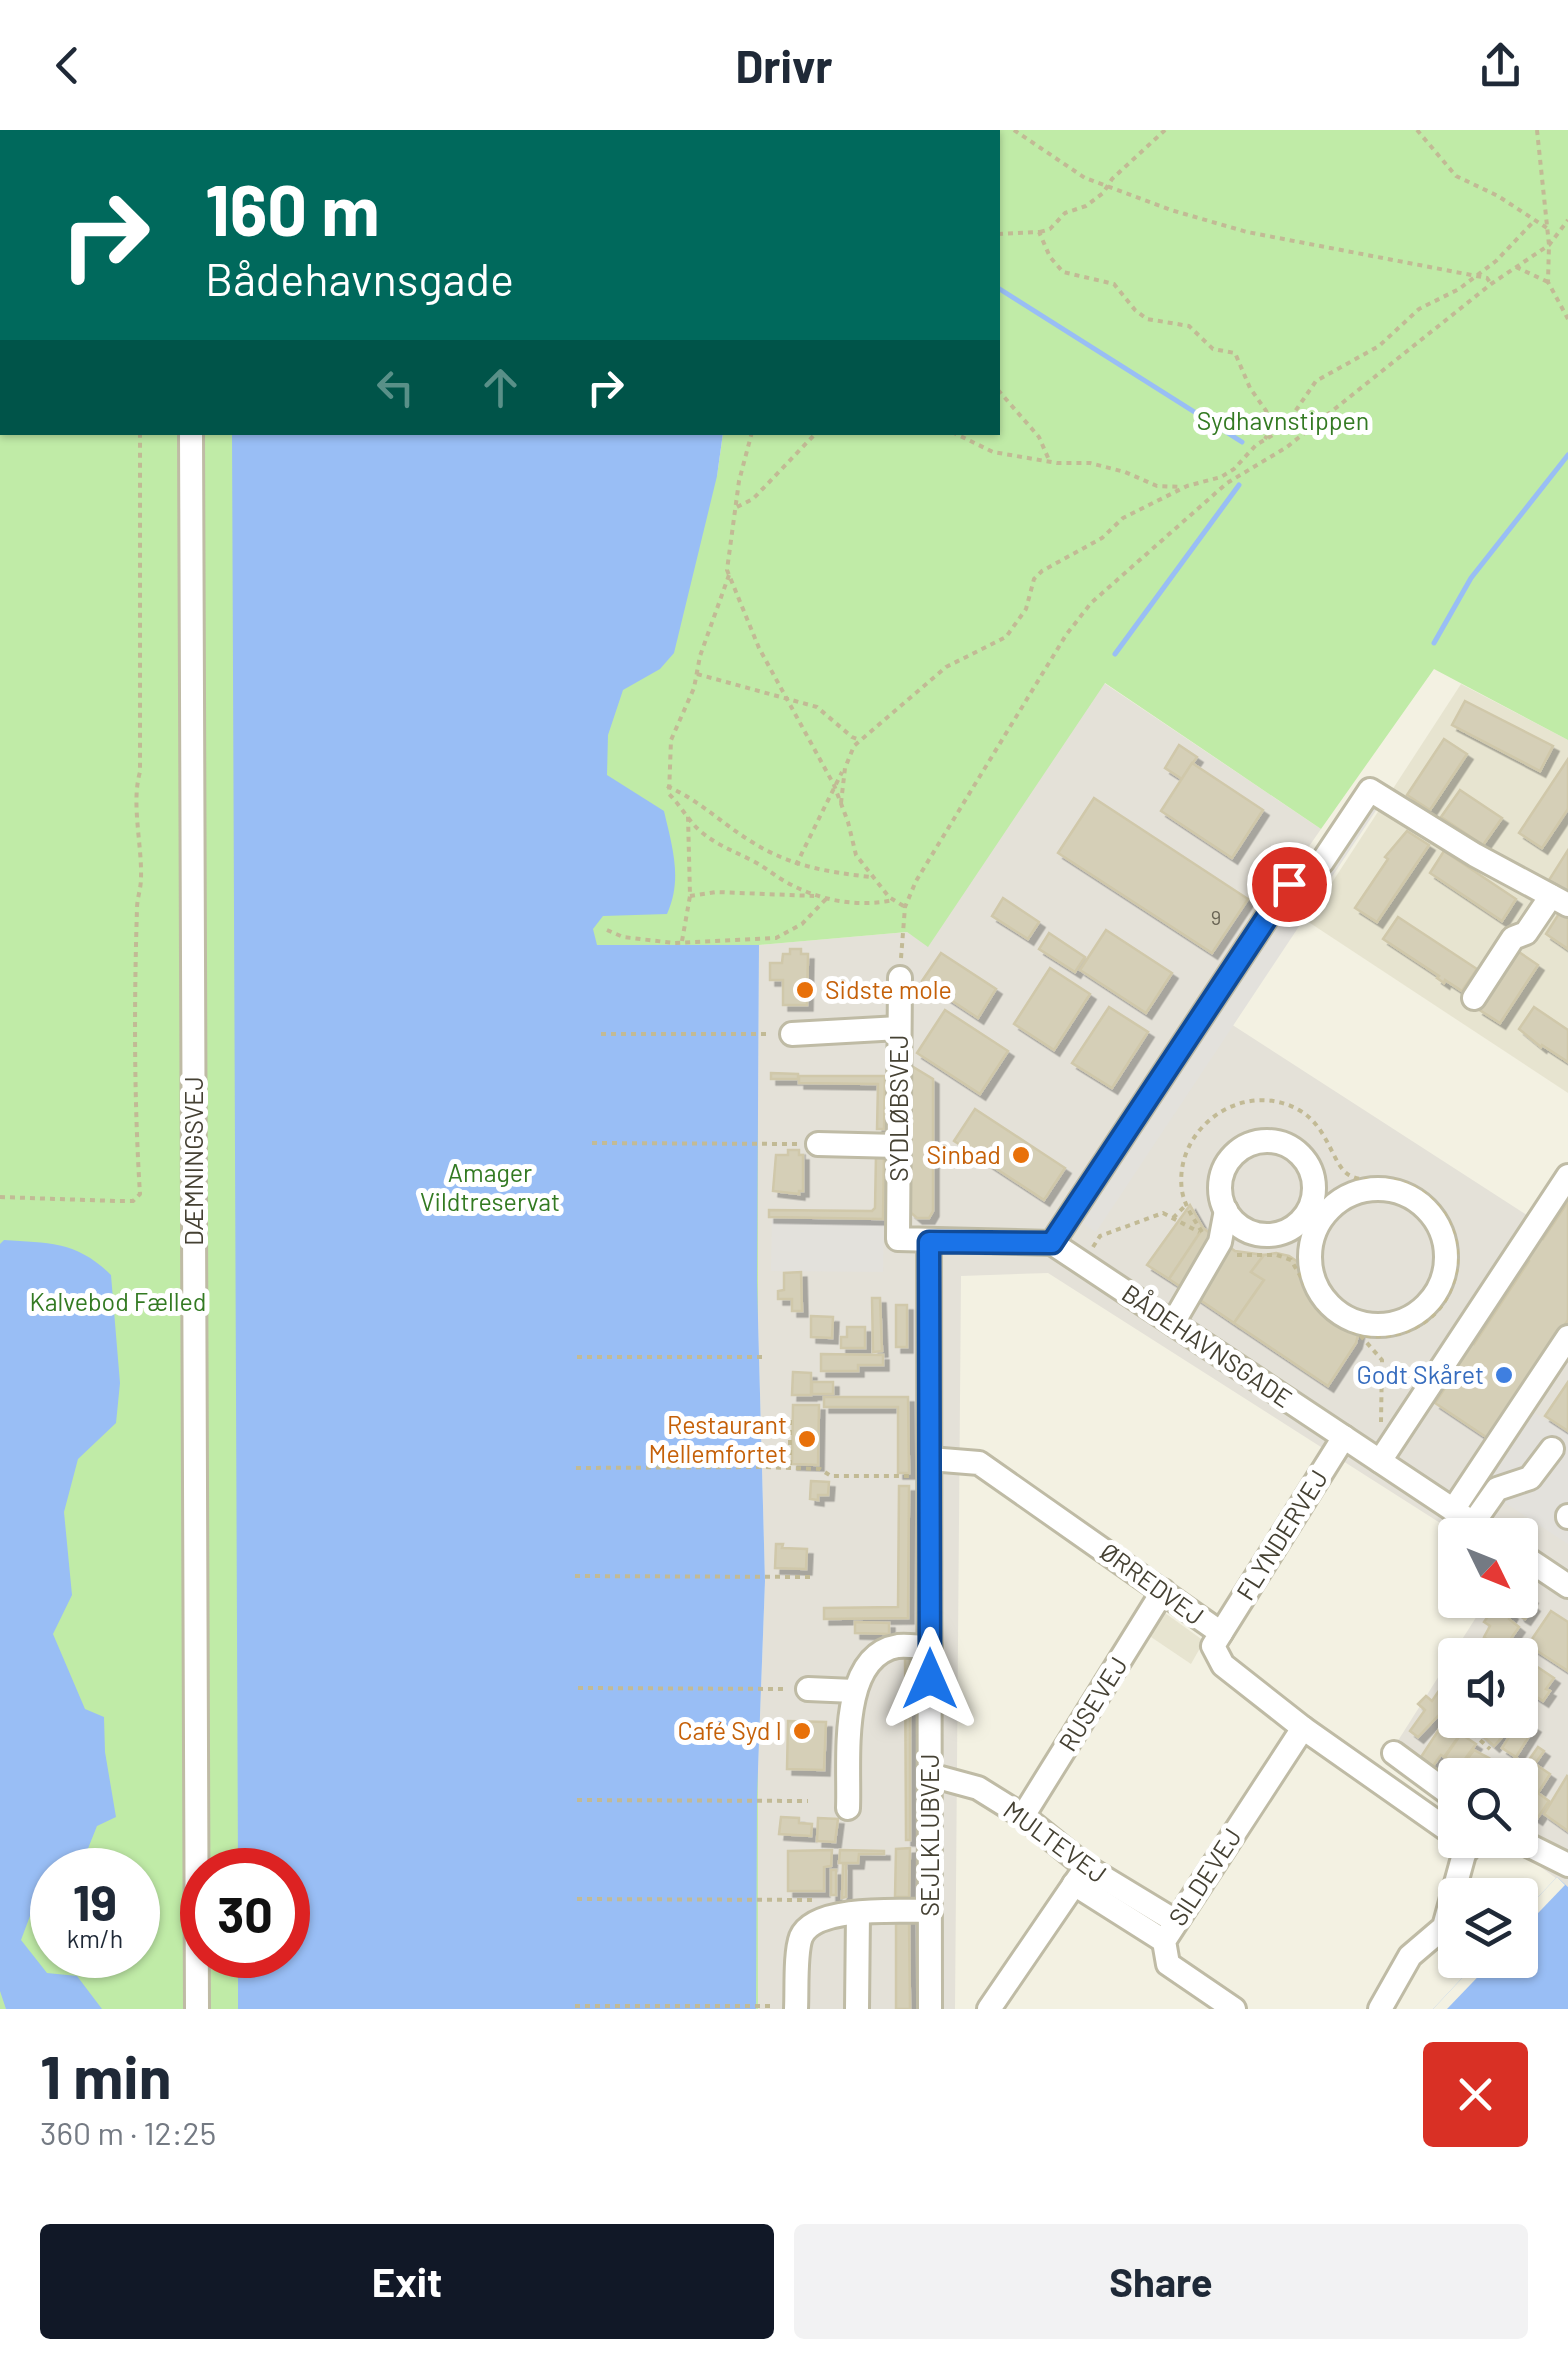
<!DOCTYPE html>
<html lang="en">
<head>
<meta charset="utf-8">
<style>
  body { margin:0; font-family:Barlow,sans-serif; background:#f2f2f3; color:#1f2937; height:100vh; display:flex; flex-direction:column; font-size:38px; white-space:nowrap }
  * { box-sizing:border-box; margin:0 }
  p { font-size:32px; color:#747a83 }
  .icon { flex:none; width:55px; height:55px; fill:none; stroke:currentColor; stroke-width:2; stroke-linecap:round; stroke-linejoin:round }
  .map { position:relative; height:1879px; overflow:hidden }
  .panel { display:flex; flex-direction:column; background:#fff; flex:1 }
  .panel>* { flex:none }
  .banner { position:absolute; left:0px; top:0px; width:1000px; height:305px; box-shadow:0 2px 8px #0004; background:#00695c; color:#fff; overflow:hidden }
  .needle { width:65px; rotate:133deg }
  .fabs { position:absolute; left:1438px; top:1388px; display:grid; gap:20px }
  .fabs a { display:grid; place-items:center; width:100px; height:100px; border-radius:10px; background:#fff; box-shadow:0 2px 8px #0004; font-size:50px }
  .speed { position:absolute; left:30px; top:1718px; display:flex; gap:20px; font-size:50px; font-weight:700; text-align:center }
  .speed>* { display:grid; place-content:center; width:130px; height:130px; border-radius:50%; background:#fff; box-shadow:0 2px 8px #0004; line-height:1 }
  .speed small { font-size:25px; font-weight:400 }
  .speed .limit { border:15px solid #d22; background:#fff; color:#111 }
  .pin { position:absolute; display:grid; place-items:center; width:85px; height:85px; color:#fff; margin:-42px; border:5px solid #fff; border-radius:50%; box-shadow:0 2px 10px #0007 }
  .me { position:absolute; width:110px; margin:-55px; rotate:0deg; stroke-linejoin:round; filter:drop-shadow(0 0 8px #0008) }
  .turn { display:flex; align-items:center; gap:35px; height:210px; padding:0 40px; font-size:45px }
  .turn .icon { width:130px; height:130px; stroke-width:2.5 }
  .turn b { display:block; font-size:70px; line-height:85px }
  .lanes { display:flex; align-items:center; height:95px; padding:0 40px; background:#0003; justify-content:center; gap:50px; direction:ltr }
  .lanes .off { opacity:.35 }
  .round { display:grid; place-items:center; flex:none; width:105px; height:105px; border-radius:10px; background:#f2f2f3 }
  .head { display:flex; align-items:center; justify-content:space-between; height:170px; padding:0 40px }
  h1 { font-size:60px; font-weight:700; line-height:75px }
  .button { display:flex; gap:20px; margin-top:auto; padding:20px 40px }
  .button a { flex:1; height:115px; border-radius:10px; background:#111827; color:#fff; font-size:40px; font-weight:700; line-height:115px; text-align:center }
  .button a+a { background:#f2f2f3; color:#1f2937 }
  header { display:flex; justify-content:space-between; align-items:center; height:130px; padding:0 40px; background:#fff; font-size:45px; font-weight:700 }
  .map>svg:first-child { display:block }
  .residential { fill:#e7e4d0 }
  .industrial { fill:#e4e1d8; fill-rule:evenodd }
  .green { fill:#c0eba7; fill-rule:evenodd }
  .parking { fill:#e3e1dc }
  .water { fill:#99bef5 }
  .pier { fill:#f3f1e2 }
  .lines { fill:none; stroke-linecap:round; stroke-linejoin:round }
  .stream { stroke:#99bef5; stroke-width:5 }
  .building { fill:#d5cfb7; stroke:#d0c8aa; stroke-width:2.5; filter:url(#shadow) }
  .minor-casing { stroke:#bfbba5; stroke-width:28 }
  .path { stroke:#c2ba95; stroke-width:4; stroke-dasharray:5 5; stroke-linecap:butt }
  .minor { stroke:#fff; stroke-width:22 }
  .route-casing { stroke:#114b97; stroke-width:25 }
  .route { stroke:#1a73e8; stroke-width:18 }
  .food-dot { fill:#e8710a; stroke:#fff; stroke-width:4 }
  .shop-dot { fill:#3f7fe0; stroke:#fff; stroke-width:4 }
  .labels { text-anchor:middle; stroke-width:10; stroke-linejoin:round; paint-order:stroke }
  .number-label { font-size:20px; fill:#696454 }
  .park-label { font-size:25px; fill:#337a22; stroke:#fff }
  .food-label { font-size:25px; fill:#c56008; stroke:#fff; text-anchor:end }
  .street-label { font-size:25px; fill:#454133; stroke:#fff }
  .shop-label { font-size:25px; fill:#366cbe; stroke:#fff; text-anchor:end }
</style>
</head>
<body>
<header><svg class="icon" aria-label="back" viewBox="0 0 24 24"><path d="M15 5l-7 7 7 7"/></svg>Drivr<svg class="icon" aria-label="share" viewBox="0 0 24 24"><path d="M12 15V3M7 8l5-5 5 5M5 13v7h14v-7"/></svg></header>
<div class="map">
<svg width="1568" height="1879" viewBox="0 0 1568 1879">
  <defs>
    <filter id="shadow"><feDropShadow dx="5.5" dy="5.5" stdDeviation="0" flood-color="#0004"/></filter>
  </defs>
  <rect width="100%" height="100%" fill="#f3f1e2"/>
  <g class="residential">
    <polygon points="1461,554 1568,610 1568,963 1307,791"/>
    <polygon points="1165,1483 1204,1511 1191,1534 1148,1505"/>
  </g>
  <path class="industrial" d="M1104 553 1321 699 1200 874 1530 1087 1568 1034V1757L1504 1710H1520V1645H1455V1676L1387 1628 1487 1470H1520V1405H1459L1048 1143 961 1146 955 1879H756L757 1667 765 1451 757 1151 759 815 907 802 928 816ZM1455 1525H1520V1590H1455Z"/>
  <path class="green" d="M0 0H770V2H2V302L719 303 717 346 723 303 998 302V2L777 0H1568V610L1434 539 1321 699 1105 553 928 817 907 802 759 815 668 816 758 830V1879H0ZM52 1740H138V1825H52ZM202 1740H288V1825H202Z"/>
  <g class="parking">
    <polygon points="1368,673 1377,679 1096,1102 1077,1090 1295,763 1314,754"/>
    <polygon points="772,1088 884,1090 883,1142 771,1141"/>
    <polygon points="1530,1280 1568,1304 1568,1414 1481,1357"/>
  </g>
  <g class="water">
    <polygon points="231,0 777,0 778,2 231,2"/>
    <path d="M232 303H723L717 346 674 523 660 539 623 560 608 605 607 645 664 681C672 716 683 749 667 784L603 786 593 799 597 815H759L757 1151 765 1451 757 1667 756 1879H238V1825H288V1740H238Z"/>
    <path d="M4 1110C49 1113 77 1111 111 1145L120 1253 116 1293 78 1329 64 1382 72 1465 53 1504 85 1579 104 1587 105 1622 116 1687 97 1696 87 1721 90 1740H52V1767L33 1778 21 1810 47 1843 77 1846 102 1879H6L0 1861V1114Z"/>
    <polygon points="1557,1747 1568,1757 1568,1879 1433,1879 1479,1830 1520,1830 1520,1786"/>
  </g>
  <g class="pier">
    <polygon points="1557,1747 1565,1755 1520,1802 1520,1786"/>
    <polygon points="1479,1830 1494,1830 1447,1879 1433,1879"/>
  </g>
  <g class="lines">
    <g class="stream">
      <polyline points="998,158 1242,312"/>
      <polyline points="1434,513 1471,448 1568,325"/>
      <polyline points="1115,524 1239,355"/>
    </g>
  </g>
  <g class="building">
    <polygon points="1465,571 1553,616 1540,641 1452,595"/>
    <polygon points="1444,609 1467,624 1430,680 1407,665"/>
    <polygon points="1179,615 1197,627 1182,649 1165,638"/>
    <polygon points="1568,629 1568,679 1542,718 1519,703"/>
    <polygon points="1192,633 1263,680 1232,728 1161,681"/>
    <polygon points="1460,660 1502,688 1483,715 1441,687"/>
    <polygon points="1094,668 1248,769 1212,823 1058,723"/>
    <polygon points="1407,701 1429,715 1377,792 1355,778 1388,729 1385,727"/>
    <polygon points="1568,720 1568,762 1549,750"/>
    <polygon points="1444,721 1516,769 1502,791 1430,743"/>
    <polygon points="1003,768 1039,792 1028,809 992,786"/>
    <polygon points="1560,782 1568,788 1568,819 1546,804"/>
    <polygon points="1398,787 1477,839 1462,861 1445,850 1444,853 1437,848 1439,846 1383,809"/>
    <polygon points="1106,800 1172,843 1146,883 1080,840"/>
    <polygon points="1049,803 1085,827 1075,842 1039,819"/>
    <polygon points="790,819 801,819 801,824 808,824 807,875 783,875 783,850 770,850 770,833 782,833 783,824 790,824"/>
    <polygon points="1516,820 1538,835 1500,893 1478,879"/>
    <polygon points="941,823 996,859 978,888 922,851"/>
    <polygon points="1050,838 1090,864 1054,920 1014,894"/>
    <polygon points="1109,877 1148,902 1112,958 1072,933"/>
    <polygon points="1534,877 1568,900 1568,932 1542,915 1541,917 1519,899"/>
    <polygon points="945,880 1008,921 980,964 917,923"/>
    <polygon points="910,935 933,949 933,1081 929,1088 917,1088 910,1082"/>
    <polygon points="771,943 798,944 798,949 771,949"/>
    <polygon points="799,946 885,946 884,999 877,999 878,954 799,953"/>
    <polygon points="975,979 1065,1038 1044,1070 954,1011"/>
    <polygon points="788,1020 799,1020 799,1025 803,1025 803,1061 799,1061 799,1064 773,1061 776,1025 788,1025"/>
    <polygon points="876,1025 884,1025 883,1089 769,1087 769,1080 872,1081 875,1078"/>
    <polygon points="1568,1072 1568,1190 1489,1309 1435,1273 1459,1237 1450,1231 1465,1209 1474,1214 1529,1131 1520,1125 1535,1103 1543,1109"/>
    <polygon points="1190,1075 1203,1098 1169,1149 1147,1135"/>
    <polygon points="1203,1098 1235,1121 1264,1125 1251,1142 1264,1150 1234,1193 1169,1149"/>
    <polygon points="1276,1123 1289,1126 1301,1134 1312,1163 1324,1179 1359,1201 1356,1213 1328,1256 1234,1193 1264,1150 1251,1142 1264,1125"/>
    <polygon points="801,1142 802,1181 792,1181 792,1169 778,1169 778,1161 784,1160 784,1143"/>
    <polygon points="872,1168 880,1168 882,1221 873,1222"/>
    <rect x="896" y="1175" width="11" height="42"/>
    <polygon points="811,1186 833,1187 832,1208 811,1207"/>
    <polygon points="847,1197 865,1197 865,1218 841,1218 841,1207 847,1207"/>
    <polygon points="821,1224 883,1225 883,1235 858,1235 858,1241 821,1241"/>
    <polygon points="793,1242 811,1243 811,1265 792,1265"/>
    <rect x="812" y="1252" width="21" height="12"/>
    <polygon points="1568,1252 1568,1301 1545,1286"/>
    <polygon points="824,1267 908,1267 909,1343 898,1343 898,1277 824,1277"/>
    <polygon points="793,1275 819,1275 818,1335 792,1334"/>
    <polygon points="811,1351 829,1352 828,1365 818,1365 818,1370 810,1369"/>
    <polygon points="899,1356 909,1356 908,1488 824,1489 824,1478 898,1477"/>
    <polygon points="776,1414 783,1414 782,1418 807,1419 806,1439 775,1438"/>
    <polygon points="1520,1460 1532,1468 1529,1472 1534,1476 1525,1489 1520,1486 1513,1472 1520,1470"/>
    <polygon points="1497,1474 1512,1484 1509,1489 1519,1497 1503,1520 1484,1507 1490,1496 1484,1492"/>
    <polygon points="1551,1481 1568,1492 1568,1541 1528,1515"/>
    <polygon points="855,1492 889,1493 889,1504 855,1503"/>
    <polygon points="1470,1514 1486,1525 1463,1525"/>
    <polygon points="905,1523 910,1523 910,1710 906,1710"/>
    <polygon points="1521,1526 1554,1548 1546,1559 1550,1561 1543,1571 1520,1556"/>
    <polygon points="1455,1537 1455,1568 1418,1607 1410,1601 1425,1580 1418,1574 1426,1566 1432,1571"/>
    <polygon points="1520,1562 1530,1571 1520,1582"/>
    <polygon points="1447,1587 1464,1599 1444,1627 1441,1625 1433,1636 1421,1627"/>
    <polygon points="1521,1588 1535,1597 1516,1627 1502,1618"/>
    <polygon points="1487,1590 1518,1590 1494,1616 1477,1601"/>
    <polygon points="788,1591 826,1592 824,1640 787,1639"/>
    <polygon points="1461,1604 1476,1614 1459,1637 1445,1627"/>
    <polygon points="1538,1617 1544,1621 1535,1634 1550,1644 1538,1663 1549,1671 1537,1689 1520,1678 1520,1645 1504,1645 1515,1627 1526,1634"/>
    <polygon points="1474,1620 1489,1628 1478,1645 1461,1638"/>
    <polygon points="1501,1631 1508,1636 1502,1645 1492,1645"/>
    <polygon points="1567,1646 1568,1647 1568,1701 1544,1684"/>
    <polygon points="781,1687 799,1688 799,1693 812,1694 811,1706 779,1704"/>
    <polygon points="818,1688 838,1689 835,1712 817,1711"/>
    <polygon points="910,1718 909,1767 895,1767 896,1719"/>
    <polygon points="832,1720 831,1736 824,1737 824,1761 788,1761 788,1721"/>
    <polygon points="840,1720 884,1721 884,1724 859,1724 858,1733 839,1733"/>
    <polygon points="843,1734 846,1734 846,1767 842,1768"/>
    <rect x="831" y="1740" width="5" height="25"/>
    <polygon points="909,1789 910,1879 896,1879 896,1790"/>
  </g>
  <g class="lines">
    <defs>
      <g id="minor">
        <polyline points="190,0 190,2"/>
        <polyline points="191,302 197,1879"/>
        <polyline points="900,848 898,1109 1052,1113 1491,1405"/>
        <polyline points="1474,868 1513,808 1526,803 1551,766"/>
        <polyline points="792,904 899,898"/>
        <circle cx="1267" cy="1058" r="47"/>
        <polyline points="818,1014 898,1016"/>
        <circle cx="1378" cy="1127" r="68"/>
        <polyline points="929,1112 930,1879"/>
        <polyline points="1052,1113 1289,754 1322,732 1370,660 1475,725 1568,775"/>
        <polyline points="1173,1193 1220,1112 1226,1080"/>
        <polyline points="930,1329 979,1333 1221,1503 1213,1516 1223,1535 1303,1598 1455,1705"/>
        <polyline points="1380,1331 1568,1046"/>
        <polyline points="1453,1380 1568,1207"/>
        <polyline points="1568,1386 1568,1387"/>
        <polyline points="1473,1393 1497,1359 1530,1348 1552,1319"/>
        <polyline points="1520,1424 1568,1456"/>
        <polyline points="1221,1503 1344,1307"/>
        <polyline points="808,1559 854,1561"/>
        <polyline points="1394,1623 1455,1668"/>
        <polyline points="930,1645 978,1658 1023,1686 1086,1737 1175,1791"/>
        <path d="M848 1678C850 1634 837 1526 898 1516 908 1515 920 1517 930 1517"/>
        <polyline points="1023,1686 1163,1461"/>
        <polyline points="1518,1710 1568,1735"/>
        <polyline points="1074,1754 1164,1811"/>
        <path d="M796 1879C797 1860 795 1823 801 1807 814 1775 901 1781 930 1781"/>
        <polyline points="857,1879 858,1783"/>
        <polyline points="989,1879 1086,1737"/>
        <polyline points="1234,1879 1168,1834 1164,1811 1303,1598"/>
        <polyline points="1380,1879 1410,1826 1444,1797 1464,1724 1475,1710"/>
      </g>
    </defs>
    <use href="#minor" class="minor-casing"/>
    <g class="path">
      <polyline points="139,0 139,2"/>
      <polyline points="855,0 855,2"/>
      <polyline points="1014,0 1085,48 1171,80 1247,102 1487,148 1491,154"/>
      <polyline points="1417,0 1456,46 1498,66 1547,98"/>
      <polyline points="1537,0 1549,115 1548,152 1568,189"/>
      <polyline points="801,1 809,2"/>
      <polyline points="1040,102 1050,99 1065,83 1086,76 1103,63 1112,49 1165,0"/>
      <polyline points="998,104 1039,102 1050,127 1063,142 1114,154 1135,180 1147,189 1189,196 1213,219 1235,223 1250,258 1269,285 1270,300 1265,309"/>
      <polyline points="1516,137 1548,152"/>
      <polyline points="998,260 1039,307 1049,330"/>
      <polyline points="752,302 739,351 727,440 759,518 834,655 848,692 856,725 889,767 905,777"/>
      <polyline points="952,302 993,322 1057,333 1090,333 1125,342 1157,356 1182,357"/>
      <polyline points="737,377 753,369 817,302"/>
      <path d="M729 445 700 526 694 558 671 610 669 664C680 675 688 690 699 700 716 715 734 721 753 731 765 737 775 746 786 752 818 770 857 778 893 770"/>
      <polyline points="697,544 817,577 852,607 860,610"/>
      <path d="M667 656C702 672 721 693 752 712 790 736 827 742 871 747"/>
      <polyline points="841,673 845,638 854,616 946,537 1006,507 1026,479 1034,449 1042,441 1102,408 1123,388 1187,356 1221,347 1234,339 1256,315 1283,299 1316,251 1379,216 1419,179 1459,159 1496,131 1535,90"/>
      <polyline points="796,735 842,642"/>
      <polyline points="690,766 716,762 814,766"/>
      <polyline points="607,800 623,807 674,813 776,808 802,794 826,769"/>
      <polyline points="682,811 690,766 688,686"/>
      <polyline points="901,828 905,777 916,751 1066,505 1091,473 1227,353 1287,317 1491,154 1549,115 1568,90"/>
      <polyline points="601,904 771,904"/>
      <polyline points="592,1013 797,1014"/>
      <path d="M0 1067 116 1071H133L140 1064C134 970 134 873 137 779 137 768 141 759 141 748 142 714 131 673 140 642V302"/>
      <polyline points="1173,1088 1186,1075"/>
      <path d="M1202 1102C1194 1089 1185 1077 1182 1061 1173 999 1242 948 1299 980 1329 997 1332 1035 1349 1045 1364 1054 1385 1047 1401 1052 1452 1068 1472 1125 1446 1169 1428 1200 1393 1210 1360 1205"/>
      <polyline points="1093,1117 1100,1106 1163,1083 1199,1102"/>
      <polyline points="1237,1125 1277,1125 1291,1130 1319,1178 1360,1205 1382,1230 1381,1292"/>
      <polyline points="577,1227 767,1227"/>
      <polyline points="790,1290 790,1338"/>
      <polyline points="576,1338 763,1337 820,1339 831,1346 909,1346"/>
      <polyline points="575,1446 813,1447"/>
      <polyline points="578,1558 788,1559"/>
      <polyline points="1448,1581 1455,1587"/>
      <polyline points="1458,1590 1490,1619"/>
      <polyline points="577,1670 808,1671"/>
      <polyline points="577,1769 812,1770"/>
      <polyline points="575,1876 775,1876"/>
    </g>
    <use href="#minor" class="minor"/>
  </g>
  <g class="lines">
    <defs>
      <polyline id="route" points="930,1549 929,1112 1052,1113 1289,754"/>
    </defs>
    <use href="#route" class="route-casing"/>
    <use href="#route" class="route"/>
  </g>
  <g class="food-dot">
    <circle cx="805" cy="860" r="10"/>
    <circle cx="1021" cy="1025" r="10"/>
    <circle cx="807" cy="1309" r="10"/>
    <circle cx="802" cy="1601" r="10"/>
  </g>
  <circle class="shop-dot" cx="1504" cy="1245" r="10"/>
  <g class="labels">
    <g class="number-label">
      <text x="1216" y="795">9</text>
    </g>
    <g class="park-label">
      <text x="1283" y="300">Sydhavnstippen</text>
      <text x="490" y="1052">Amager<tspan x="490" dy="29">Vildtreservat</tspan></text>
      <text x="118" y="1181">Kalvebod Fælled</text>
    </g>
    <g class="food-label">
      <text x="825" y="869" text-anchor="start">Sidste mole</text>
      <text x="1001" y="1034">Sinbad</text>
      <text x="787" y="1304">Restaurant<tspan x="787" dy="29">Mellemfortet</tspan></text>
      <text x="782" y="1610">Café Syd I</text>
    </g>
    <g class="street-label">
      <text transform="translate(899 978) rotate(-90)" y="9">SYDLØBSVEJ</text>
      <text transform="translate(194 1031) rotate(-90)" y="9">DÆMNINGSVEJ</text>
      <text transform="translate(1207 1216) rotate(34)" y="9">BÅDEHAVNSGADE</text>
      <text transform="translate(1282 1405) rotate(-58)" y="9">FLYNDERVEJ</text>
      <text transform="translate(1152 1454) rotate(36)" y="9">ØRREDVEJ</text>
      <text transform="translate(1093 1574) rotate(-58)" y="9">RUSEVEJ</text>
      <text transform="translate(930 1705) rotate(-90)" y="9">SEJLKLUBVEJ</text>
      <text transform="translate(1055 1712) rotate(36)" y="9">MULTEVEJ</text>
      <text transform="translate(1205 1747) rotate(-57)" y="9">SILDEVEJ</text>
    </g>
    <g class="shop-label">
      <text x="1484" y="1254">Godt Skåret</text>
    </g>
  </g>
</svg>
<div class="fabs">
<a><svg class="needle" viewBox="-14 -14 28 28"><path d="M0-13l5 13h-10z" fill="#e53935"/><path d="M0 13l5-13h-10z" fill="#747a83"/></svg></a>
<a><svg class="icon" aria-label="sound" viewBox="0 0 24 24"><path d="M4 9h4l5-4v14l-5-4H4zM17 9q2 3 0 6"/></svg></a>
<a><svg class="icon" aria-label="search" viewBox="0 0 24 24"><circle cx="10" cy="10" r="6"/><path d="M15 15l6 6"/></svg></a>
<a><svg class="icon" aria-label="layers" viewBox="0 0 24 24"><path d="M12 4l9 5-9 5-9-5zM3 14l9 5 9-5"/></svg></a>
</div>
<div class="speed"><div>19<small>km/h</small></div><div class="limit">30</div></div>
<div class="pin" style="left:1289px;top:754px;background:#d93025"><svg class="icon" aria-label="arrive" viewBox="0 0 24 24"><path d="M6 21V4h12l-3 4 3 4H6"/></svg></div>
<svg class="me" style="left:930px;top:1549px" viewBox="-20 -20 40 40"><path d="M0-17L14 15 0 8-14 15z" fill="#1a73e8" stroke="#fff" stroke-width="4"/></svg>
<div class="banner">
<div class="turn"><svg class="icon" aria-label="right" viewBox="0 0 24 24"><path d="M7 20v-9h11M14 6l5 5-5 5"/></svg><div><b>160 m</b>Bådehavnsgade</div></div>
<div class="lanes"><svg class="icon off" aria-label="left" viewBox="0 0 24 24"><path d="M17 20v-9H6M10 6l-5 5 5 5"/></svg><svg class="icon off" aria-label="ahead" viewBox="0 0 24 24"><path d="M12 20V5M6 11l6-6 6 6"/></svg><svg class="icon" aria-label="right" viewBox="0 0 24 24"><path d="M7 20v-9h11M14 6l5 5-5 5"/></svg></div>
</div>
</div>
<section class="panel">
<div class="head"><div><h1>1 min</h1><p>360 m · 12:25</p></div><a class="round" style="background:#d93025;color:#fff"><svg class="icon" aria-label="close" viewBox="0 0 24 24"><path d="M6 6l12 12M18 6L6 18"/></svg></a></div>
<div class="button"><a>Exit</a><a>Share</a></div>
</section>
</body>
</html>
